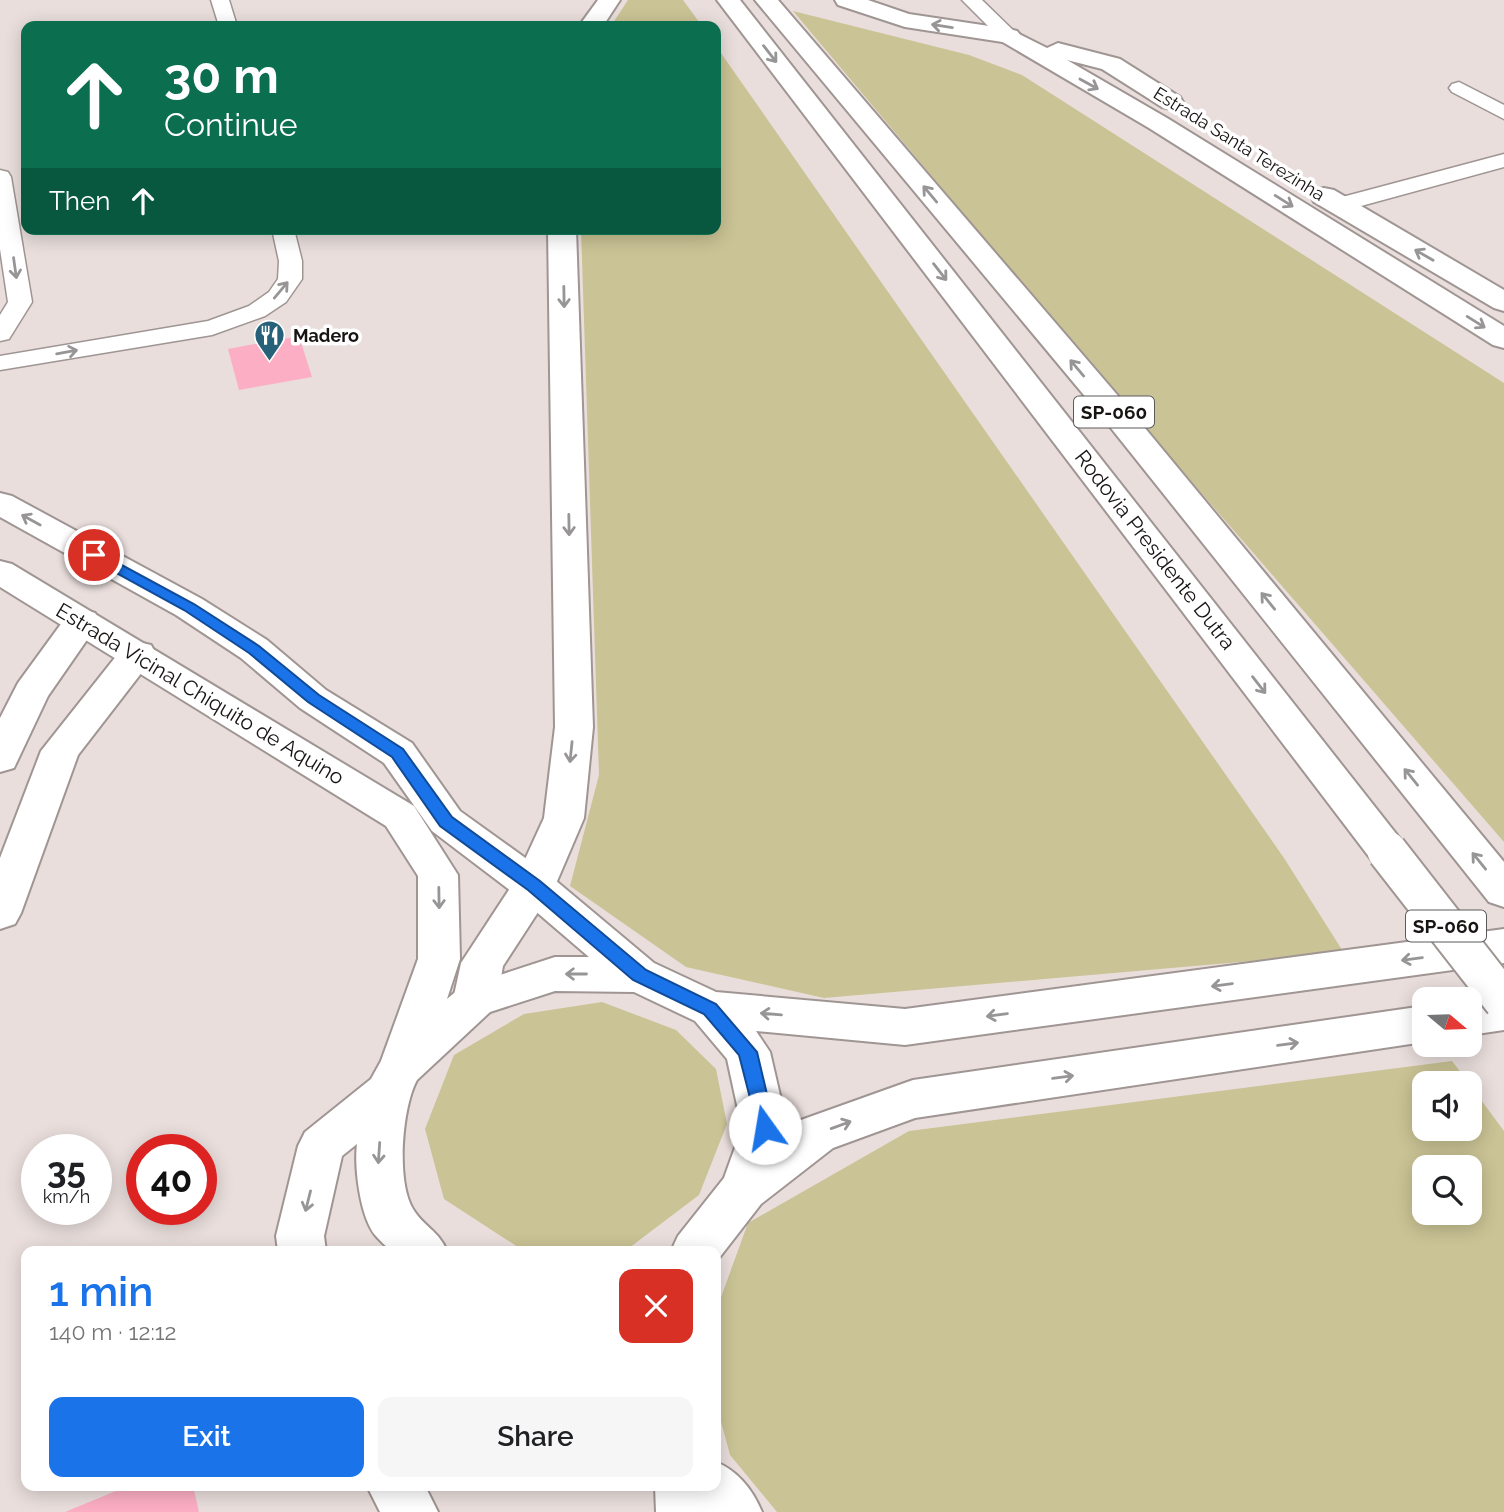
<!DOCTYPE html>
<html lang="en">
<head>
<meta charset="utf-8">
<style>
  body { margin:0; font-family:Raleway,sans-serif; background:#f6f6f6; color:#202124; height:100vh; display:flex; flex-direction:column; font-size:26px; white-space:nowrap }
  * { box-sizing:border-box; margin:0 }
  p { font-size:23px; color:#757577 }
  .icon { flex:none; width:38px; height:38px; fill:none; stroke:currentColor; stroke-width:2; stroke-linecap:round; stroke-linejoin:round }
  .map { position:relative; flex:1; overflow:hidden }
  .side { position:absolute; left:21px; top:1246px; width:700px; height:245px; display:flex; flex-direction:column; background:#fff; border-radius:14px; box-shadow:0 4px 18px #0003 }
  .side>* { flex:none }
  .banner { position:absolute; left:21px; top:21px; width:700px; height:214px; border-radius:14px; box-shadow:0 4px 18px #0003; background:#0b6e4f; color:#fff; overflow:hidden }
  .needle { width:46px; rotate:109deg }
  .tools { position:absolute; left:1412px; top:987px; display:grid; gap:14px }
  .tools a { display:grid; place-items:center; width:70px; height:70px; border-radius:14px; background:#fff; box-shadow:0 4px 18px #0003; font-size:35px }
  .speed { position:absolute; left:21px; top:1134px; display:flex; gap:14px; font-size:35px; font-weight:700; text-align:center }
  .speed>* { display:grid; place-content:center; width:91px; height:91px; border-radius:50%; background:#fff; box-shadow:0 4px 18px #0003; line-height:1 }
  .speed small { font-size:18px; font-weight:400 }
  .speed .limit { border:10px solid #d22; background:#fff; color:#111 }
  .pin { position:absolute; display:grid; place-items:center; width:60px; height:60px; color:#fff; margin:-30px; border:4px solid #fff; border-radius:50%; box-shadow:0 2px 7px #0007 }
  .me { position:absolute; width:77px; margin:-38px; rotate:347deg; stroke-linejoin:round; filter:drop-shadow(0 0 5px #0008) }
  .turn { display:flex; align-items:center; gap:24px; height:147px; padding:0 28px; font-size:32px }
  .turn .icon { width:91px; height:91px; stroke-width:2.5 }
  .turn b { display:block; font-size:49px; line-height:60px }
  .then { display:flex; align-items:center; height:66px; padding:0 28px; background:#0003; gap:14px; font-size:26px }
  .round { display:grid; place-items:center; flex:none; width:74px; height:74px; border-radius:14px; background:#f6f6f6 }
  .head { display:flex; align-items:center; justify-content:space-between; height:119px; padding:0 28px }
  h1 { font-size:42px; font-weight:600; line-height:52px; color:#1a73e8 }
  .primary-button { display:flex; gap:14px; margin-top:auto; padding:14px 28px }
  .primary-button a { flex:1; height:80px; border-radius:14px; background:#1a73e8; color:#fff; font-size:28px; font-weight:600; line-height:80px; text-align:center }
  .primary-button a+a { background:#f6f6f6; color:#202124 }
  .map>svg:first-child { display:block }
  .green { fill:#cac395; fill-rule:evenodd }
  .building { fill:#fcaec4 }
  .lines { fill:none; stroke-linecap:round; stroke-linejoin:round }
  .lane-casing { stroke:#9f9593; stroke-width:3 }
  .street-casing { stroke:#9f9593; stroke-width:4 }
  .secondary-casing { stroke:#9f9593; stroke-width:4 }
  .highway-casing { stroke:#9f9593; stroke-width:4 }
  .lane { fill:#fff; fill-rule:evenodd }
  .street { fill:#fff; fill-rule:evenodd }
  .secondary { fill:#fff; fill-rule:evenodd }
  .highway { fill:#fff; fill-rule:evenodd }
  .highway-bridge-casing { stroke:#9f9593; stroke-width:43; stroke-linecap:butt }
  .highway-bridge { stroke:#fff; stroke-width:39 }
  .oneway { stroke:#979595 }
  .route { fill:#1a73e8; stroke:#114b97; stroke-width:2 }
  .labels { text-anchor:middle; stroke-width:7; stroke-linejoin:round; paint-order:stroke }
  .far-street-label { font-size:18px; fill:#171413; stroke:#fff }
  .far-poi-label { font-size:18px; font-weight:bold; fill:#171413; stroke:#fff; text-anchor:start }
  .shield { fill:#fff; stroke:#5d5a5a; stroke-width:2 }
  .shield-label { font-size:19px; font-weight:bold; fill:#171413 }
  .street-label { font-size:21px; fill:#171413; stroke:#fff }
</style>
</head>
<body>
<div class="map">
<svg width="1504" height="1512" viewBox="0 0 1504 1512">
  <rect width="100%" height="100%" fill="#e9dedc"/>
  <g class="green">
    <polygon points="628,0 683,0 702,26 611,26"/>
    <polygon points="793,11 969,55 1022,75 1504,383 1504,842 1098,374"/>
    <polygon points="716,46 1284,858 1344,953 824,998 686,967 570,886 599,775 581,229 716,229"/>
    <polygon points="602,1002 676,1030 716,1069 727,1124 699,1195 629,1248 549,1251 524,1251 444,1199 425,1129 454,1055 524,1014"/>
    <path d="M1452 1061 1469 1083H1424V1129H1470V1085L1504 1131V1512H777L730 1455 716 1403V1311L748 1223 909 1131ZM1470 1167V1213H1424V1167Z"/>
  </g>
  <g class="building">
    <polygon points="299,336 312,377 239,390 228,349"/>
    <polygon points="128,1486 193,1486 199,1512 65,1512"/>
  </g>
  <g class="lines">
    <defs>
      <g id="lane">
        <polygon points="211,0 229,0 237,26 219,26"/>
        <polygon points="962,0 982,0 1019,36 1016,40 1002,40"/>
        <polygon points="1459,82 1504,105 1504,119 1452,92 1449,88 1452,84"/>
        <polygon points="1504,154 1504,167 1339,212 1331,210 1328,205 1331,200"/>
        <polygon points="0,170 8,172 11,177 32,302 9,339 0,341 0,315 8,302 0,249"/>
        <polygon points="272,229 294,229 302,261 302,279 286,302 265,316 212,335 0,370 0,356 208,321 249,306 269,292 278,279 279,261"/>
      </g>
      <g id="street">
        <polygon points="1009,29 1047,48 1058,43 1120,59 1180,97 1183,102 1180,107 1171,109 1162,107 1102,69 1067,60 1167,118 1504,326 1504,348 1493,345 1149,128 1001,41 997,36 1001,31"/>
        <polygon points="1324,188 1334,190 1504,290 1504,311 1494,308 1314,202 1311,196 1314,190"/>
        <polygon points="82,609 95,613 100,621 48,696 14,768 0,772 0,718 18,683 69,613"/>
        <polygon points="138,642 151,645 156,654 78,755 21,913 15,924 0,929 0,858 41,751 125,645"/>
      </g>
      <g id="secondary">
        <path d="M0 493 12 496 202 599 267 640 326 690 412 743 460 811 549 875 654 963 716 992 905 1009 1504 929V963L905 1045 756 1031 770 1052 788 1130 801 1120 913 1080 1424 1006V1042L915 1118 833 1148 761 1204 716 1262V1251H671L678 1236 724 1178 742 1128 727 1059 695 1021 634 992 555 991 490 1012 417 1080C402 1107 396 1182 413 1209 423 1226 439 1231 447 1251H391C386 1246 380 1241 375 1235 360 1216 354 1167 357 1144L342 1156 324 1236 326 1251H278L276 1236 298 1146 305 1132 371 1079 381 1061 418 959V876L386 826 0 587V561L12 564 414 806 458 875 460 959 447 999 460 988 555 957H589L519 897 432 831 384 763 300 708 241 658 176 615 0 517Z"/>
        <polygon points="1504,994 1504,1030 1470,1035 1470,999"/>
        <polygon points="367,1486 425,1486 438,1512 380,1512"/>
        <polygon points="655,1486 709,1486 710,1512 656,1512"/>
      </g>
      <g id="highway">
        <polygon points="598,0 620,0 603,26 579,26"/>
        <polygon points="717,0 740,0 1401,840 1407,851 1401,862 1387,866 1373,862"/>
        <polygon points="755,0 778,0 1125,404 1504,862 1504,907 1489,902 1103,418"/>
        <polygon points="835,0 868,0 909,14 1009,29 1017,31 1021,36 1017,41 1009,43 905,27 838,5"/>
        <polygon points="548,229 576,229 593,727 584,818 555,886 503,966 497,1000 490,1012 475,1017 460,1012 453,1000 461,963 516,879 544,818 555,727"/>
        <path d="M716 1462C738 1471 753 1490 762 1512H698L691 1505 683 1486H716Z"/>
      </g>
    </defs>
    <use href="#lane" class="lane-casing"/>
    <use href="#street" class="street-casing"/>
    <use href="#secondary" class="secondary-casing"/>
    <use href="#highway" class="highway-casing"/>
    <use href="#lane" class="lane"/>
    <use href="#street" class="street"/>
    <use href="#secondary" class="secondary"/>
    <use href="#highway" class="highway"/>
    <defs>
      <polyline id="highway-bridge" points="1387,851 1504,1001"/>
    </defs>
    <use href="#highway-bridge" class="highway-bridge-casing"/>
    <use href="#highway-bridge" class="highway-bridge"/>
  </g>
  <defs><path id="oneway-shaft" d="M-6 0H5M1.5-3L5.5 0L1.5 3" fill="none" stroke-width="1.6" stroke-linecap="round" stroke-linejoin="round" transform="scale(1.75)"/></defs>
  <g class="oneway">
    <use href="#oneway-shaft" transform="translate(942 26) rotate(-171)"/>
    <use href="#oneway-shaft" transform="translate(770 54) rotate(52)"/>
    <use href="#oneway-shaft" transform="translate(1089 84) rotate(29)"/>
    <use href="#oneway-shaft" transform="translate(930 194) rotate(-130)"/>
    <use href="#oneway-shaft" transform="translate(1284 201) rotate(32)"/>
    <use href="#oneway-shaft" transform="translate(1424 255) rotate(-150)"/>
    <use href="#oneway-shaft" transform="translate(15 268) rotate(82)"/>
    <use href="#oneway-shaft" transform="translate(940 272) rotate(52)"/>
    <use href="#oneway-shaft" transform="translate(281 290) rotate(-50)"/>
    <use href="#oneway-shaft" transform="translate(564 297) rotate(89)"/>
    <use href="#oneway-shaft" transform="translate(1476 322) rotate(32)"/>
    <use href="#oneway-shaft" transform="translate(67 352) rotate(-10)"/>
    <use href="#oneway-shaft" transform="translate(1077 368) rotate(-130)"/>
    <use href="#oneway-shaft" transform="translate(31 520) rotate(-151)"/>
    <use href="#oneway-shaft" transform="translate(569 525) rotate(89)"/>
    <use href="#oneway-shaft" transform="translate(1268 601) rotate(-129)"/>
    <use href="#oneway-shaft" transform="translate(1259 685) rotate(52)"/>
    <use href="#oneway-shaft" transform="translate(571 752) rotate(96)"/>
    <use href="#oneway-shaft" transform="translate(1411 777) rotate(-129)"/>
    <use href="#oneway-shaft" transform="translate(1479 861) rotate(-129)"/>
    <use href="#oneway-shaft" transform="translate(439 898) rotate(89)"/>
    <use href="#oneway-shaft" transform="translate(1412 959) rotate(172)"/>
    <use href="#oneway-shaft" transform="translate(576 974) rotate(-180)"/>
    <use href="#oneway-shaft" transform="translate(1222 985) rotate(172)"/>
    <use href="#oneway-shaft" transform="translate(771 1014) rotate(-175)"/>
    <use href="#oneway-shaft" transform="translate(997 1015) rotate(172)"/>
    <use href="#oneway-shaft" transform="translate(1288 1044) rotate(-8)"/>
    <use href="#oneway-shaft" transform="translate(1063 1077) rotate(-8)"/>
    <use href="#oneway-shaft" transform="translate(841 1125) rotate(-20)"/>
    <use href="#oneway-shaft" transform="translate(379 1153) rotate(94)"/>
    <use href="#oneway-shaft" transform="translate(308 1201) rotate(104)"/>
  </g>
  <polygon class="route" points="94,550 194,604 259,646 319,695 403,749 452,817 540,881 646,970 716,1004 757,1052 775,1128 772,1133 765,1136 759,1133 739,1055 704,1014 633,980 528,890 440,826 392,757 308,702 249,653 184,610 89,558 87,555"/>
  <defs>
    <symbol id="restaurant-pin" viewBox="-11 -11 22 30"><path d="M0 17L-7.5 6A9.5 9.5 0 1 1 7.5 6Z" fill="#266179" stroke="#fff"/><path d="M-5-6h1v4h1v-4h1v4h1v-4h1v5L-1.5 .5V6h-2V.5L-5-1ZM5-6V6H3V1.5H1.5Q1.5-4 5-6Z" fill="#fff"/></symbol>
  </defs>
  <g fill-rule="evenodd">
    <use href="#restaurant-pin" x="252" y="318" width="35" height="47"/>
  </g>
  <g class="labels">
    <g class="far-street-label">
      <text transform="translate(1239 144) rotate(32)" y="6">Estrada Santa Terezinha</text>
    </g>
    <g class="far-poi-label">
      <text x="293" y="342">Madero</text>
    </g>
    <g class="shield">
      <rect x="1074" y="396.5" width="80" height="31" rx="5"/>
      <rect x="1406" y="910.5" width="80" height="31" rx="5"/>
    </g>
    <g class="shield-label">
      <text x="1114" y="419">SP-060</text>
      <text x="1446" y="933">SP-060</text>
    </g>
    <g class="street-label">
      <text transform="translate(1155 550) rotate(52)" y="7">Rodovia Presidente Dutra</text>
      <text transform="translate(200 694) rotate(31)" y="7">Estrada Vicinal Chiquito de Aquino</text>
    </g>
  </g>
</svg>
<div class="tools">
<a><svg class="needle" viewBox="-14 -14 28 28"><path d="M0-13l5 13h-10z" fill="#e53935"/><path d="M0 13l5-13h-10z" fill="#757577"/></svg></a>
<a><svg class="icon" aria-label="sound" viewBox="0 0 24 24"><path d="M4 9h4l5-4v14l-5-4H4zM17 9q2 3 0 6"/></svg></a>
<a><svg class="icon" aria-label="search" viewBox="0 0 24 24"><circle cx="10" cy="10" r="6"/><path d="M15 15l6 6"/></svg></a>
</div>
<div class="speed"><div>35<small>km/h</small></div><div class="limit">40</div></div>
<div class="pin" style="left:94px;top:555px;background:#d93025"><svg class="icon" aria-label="arrive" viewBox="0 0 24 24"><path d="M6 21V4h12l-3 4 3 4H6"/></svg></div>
<svg class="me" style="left:765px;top:1128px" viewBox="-20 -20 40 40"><circle r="19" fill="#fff"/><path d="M0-13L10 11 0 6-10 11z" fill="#1a73e8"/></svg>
<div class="banner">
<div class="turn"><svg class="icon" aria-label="ahead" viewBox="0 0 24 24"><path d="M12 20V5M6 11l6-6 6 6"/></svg><div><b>30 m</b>Continue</div></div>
<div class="then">Then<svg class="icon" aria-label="ahead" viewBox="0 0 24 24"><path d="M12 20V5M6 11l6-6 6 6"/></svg></div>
</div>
<section class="side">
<div class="head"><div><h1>1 min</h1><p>140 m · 12:12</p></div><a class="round" style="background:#d93025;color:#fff"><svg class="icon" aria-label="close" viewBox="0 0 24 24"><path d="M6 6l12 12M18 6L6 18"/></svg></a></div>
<div class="primary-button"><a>Exit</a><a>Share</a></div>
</section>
</div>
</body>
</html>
